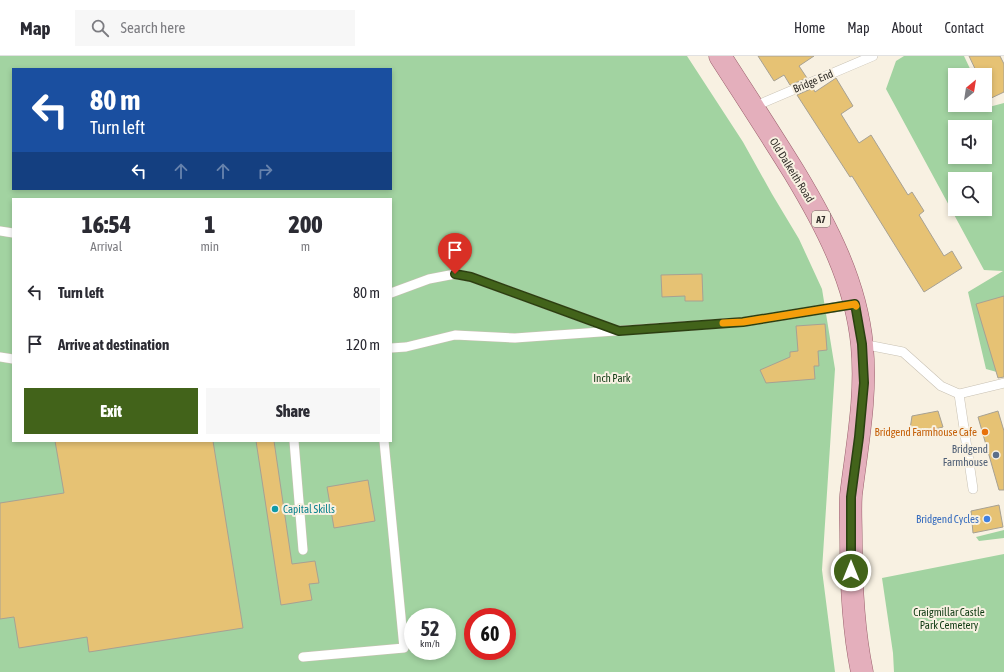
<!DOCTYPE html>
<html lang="en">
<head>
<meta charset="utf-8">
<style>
  body { margin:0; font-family:"Asap Condensed",sans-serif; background:#f7f7f7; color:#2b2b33; height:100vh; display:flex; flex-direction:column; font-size:15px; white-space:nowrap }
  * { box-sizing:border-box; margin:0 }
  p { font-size:13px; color:#7c7c81 }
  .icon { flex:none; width:22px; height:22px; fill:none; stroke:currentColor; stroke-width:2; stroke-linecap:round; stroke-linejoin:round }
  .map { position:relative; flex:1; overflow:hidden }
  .details { position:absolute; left:12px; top:142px; width:380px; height:244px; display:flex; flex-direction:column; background:#fff; border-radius:0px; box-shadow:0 2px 6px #0003 }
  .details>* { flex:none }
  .top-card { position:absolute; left:12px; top:12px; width:380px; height:122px; border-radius:0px; box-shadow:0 2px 6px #0003; background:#1a4fa0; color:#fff; overflow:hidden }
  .needle { width:26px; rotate:30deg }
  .buttons { position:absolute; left:948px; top:12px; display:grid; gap:8px }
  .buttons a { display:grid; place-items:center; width:44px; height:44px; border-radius:0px; background:#fff; box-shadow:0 2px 6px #0003; font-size:20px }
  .speed { position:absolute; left:404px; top:552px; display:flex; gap:8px; font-size:20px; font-weight:700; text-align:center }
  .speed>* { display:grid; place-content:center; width:52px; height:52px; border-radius:50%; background:#fff; box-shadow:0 2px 6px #0003; line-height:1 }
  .speed small { font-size:10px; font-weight:400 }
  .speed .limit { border:6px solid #d22; background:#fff; color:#111 }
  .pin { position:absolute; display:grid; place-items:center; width:34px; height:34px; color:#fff; margin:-41px -17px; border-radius:50% 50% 50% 0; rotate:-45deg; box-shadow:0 0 4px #0007 }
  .pin .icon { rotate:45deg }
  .me { position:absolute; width:44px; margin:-22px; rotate:0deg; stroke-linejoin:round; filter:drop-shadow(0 0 3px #0008) }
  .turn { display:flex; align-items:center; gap:14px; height:84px; padding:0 12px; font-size:18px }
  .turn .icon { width:52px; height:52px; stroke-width:2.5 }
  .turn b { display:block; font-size:28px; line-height:34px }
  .lanes { display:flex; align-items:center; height:38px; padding:0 12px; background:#0003; justify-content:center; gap:20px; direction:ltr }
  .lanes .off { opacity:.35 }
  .eta { display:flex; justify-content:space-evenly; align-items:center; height:68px; text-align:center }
  .eta b { font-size:24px; font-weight:800; line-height:28px }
  .action { display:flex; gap:8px; margin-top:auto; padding:8px 12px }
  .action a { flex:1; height:46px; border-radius:0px; background:#42631a; color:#fff; font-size:16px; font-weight:800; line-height:46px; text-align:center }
  .action a+a { background:#f7f7f7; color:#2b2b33 }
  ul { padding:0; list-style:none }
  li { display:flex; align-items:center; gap:12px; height:52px; padding:0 12px }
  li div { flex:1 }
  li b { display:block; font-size:15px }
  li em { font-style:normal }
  header { display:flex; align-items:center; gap:24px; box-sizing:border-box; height:56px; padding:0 20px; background:#fff; border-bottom:1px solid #e1e1e2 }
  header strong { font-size:19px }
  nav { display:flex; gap:22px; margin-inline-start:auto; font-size:14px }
  .search { width:280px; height:36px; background:#f7f7f7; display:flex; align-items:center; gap:10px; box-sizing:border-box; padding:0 14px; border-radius:0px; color:#7c7c81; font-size:15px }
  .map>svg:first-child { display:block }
  .green { fill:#a2d3a1; fill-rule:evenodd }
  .building { fill:#e6c274; stroke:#a7a193 }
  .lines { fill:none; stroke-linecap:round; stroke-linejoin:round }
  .lane-casing { stroke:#c8c1b3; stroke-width:10 }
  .primary-casing { stroke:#9a606c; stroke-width:23 }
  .lane { stroke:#fff; stroke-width:9 }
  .primary { stroke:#e4afbc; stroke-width:22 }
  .route-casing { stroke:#2b4011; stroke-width:10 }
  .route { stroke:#42631a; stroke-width:7 }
  .slow { stroke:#f59e0b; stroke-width:7 }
  .food-dot { fill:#e8710a; stroke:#f8f1e2; stroke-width:1.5 }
  .service-dot { fill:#5c6f8a; stroke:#f8f1e2; stroke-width:1.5 }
  .culture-dot { fill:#0f9aa8; stroke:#f8f1e2; stroke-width:1.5 }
  .shop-dot { fill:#3f7fe0; stroke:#f8f1e2; stroke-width:1.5 }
  .labels { text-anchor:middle; stroke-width:4; stroke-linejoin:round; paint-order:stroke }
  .shield { fill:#f8f1e2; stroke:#6d6961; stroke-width:1 }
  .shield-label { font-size:10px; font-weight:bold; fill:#322f2a }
  .street-label { font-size:11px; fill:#322f2a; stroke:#f8f1e2 }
  .park-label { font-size:11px; fill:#103a13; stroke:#f8f1e2 }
  .food-label { font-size:11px; fill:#c56008; stroke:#f8f1e2; text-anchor:end }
  .service-label { font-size:11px; fill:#4e5e75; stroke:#f8f1e2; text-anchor:end }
  .culture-label { font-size:11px; fill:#0d838f; stroke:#f8f1e2; text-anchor:start }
  .shop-label { font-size:11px; fill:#366cbe; stroke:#f8f1e2; text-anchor:end }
</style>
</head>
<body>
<header>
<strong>Map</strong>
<div class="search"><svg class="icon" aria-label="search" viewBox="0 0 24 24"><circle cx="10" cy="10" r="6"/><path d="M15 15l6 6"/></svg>Search here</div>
<nav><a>Home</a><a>Map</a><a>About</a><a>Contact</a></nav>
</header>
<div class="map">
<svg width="1004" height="616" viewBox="0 0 1004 616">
  <rect width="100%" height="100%" fill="#f8f1e2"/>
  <g class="green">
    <path d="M0 0H687L743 86 772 138 799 183 822 233 835 313 822 514 835 616H0ZM13 13H391V133H13ZM13 143H391V385H13ZM413 561H447V595H413ZM473 561H507V595H473Z"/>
    <path d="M904 0H964L973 19H955V49H985V43L989 51 1004 47V318L986 313 968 236 1003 215 984 214 886 33 896 5ZM955 71H985V101H955ZM955 123H985V153H955Z"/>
    <polygon points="1004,474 1004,482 979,485 976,481"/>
    <polygon points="1004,498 1004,616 894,616 893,597 882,522"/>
  </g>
  <g class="building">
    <polygon points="758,0 814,0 799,10 807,22 790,29 784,19 774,25"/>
    <polygon points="969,0 1000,0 1004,8 1004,36 985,45 985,19 978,19"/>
    <polygon points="836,22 853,50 841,58 859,87 871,79 908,139 912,136 924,155 919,159 944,200 952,195 962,212 924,236 852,120 850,121 797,39 813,32 815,36"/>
    <polygon points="702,218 703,245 685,245 685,240 662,241 661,219"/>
    <polygon points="1004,240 1004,321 998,322 976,248"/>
    <polygon points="825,268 827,294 818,295 819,310 814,310 815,323 766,327 760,314 790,301 790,296 798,295 796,270"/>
    <polygon points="938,355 943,371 909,380 912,360"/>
    <polygon points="998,355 1004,375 1004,434 999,434 978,361"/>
    <polygon points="55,385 213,385 243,572 89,596 87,581 19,592 14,561 0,563 0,447 64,437"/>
    <polygon points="256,385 274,385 292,508 315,505 319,527 309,528 312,544 281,549"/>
    <polygon points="368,424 375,465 334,472 327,431"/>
    <polygon points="999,449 1003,471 973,477 971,455"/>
  </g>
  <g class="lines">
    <defs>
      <g id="lane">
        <polyline points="753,51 873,0"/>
        <polyline points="0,175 13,177"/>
        <polyline points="391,237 429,223 455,218 471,221 616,274"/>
        <polyline points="862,288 903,296 941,330 959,338 1004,327"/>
        <polyline points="391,292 406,291 455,279 515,282 743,266 855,248"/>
        <polyline points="0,301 13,303"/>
        <polyline points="959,338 973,433"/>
        <polyline points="294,385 303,494"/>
        <polyline points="303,601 404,592 384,385"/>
      </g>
      <path id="primary" d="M720 0C745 39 770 77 794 116 826 169 856 226 862 289 867 340 857 389 851 439 850 453 851 468 851 482 851 526 853 573 862 616"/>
    </defs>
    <use href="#lane" class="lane-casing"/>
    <use href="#primary" class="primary-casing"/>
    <use href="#lane" class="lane"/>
    <use href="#primary" class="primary"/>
  </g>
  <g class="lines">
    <defs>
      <polyline id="route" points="455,218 471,221 619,275 743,266 855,248 862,288 864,327 859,381 851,441 851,515"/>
    </defs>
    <use href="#route" class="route-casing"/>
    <use href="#route" class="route"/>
    <polyline class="slow" points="723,267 743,266 855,248 856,250"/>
  </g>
  <circle class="food-dot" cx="985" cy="376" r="4"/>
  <circle class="service-dot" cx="996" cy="399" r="4"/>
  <circle class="culture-dot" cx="275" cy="453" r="4"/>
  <circle class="shop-dot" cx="987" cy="463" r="4"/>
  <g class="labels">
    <rect class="shield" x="812" y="155" width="18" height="16" rx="3"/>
    <g class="shield-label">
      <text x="821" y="167">A7</text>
    </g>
    <g class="street-label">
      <text transform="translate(813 25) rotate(-23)" y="4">Bridge End</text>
      <text transform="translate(792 114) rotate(58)" y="4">Old Dalkeith Road</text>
    </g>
    <g class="park-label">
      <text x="612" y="326">Inch Park</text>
      <text x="949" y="560">Craigmillar Castle<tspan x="949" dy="13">Park Cemetery</tspan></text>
    </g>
    <g class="food-label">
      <text x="977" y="380">Bridgend Farmhouse Cafe</text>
    </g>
    <g class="service-label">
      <text x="988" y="397">Bridgend<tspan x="988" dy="13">Farmhouse</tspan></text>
    </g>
    <g class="culture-label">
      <text x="283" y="457">Capital Skills</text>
    </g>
    <g class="shop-label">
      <text x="979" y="467">Bridgend Cycles</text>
    </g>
  </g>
</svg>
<div class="buttons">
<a><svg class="needle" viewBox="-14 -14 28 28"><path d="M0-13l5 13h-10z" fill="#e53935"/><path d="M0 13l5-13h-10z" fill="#7c7c81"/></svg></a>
<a><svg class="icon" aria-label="sound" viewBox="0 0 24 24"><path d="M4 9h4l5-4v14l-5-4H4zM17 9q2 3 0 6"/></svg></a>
<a><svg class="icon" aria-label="search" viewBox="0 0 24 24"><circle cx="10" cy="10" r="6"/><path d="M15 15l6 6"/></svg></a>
</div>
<div class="speed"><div>52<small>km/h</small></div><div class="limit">60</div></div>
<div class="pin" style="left:455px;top:218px;background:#d93025"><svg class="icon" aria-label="arrive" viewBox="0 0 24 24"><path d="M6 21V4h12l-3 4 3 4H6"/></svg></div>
<svg class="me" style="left:851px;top:515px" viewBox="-20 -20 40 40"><circle r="17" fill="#42631a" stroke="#fff" stroke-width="3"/><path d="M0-11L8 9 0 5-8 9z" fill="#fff"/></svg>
<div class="top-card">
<div class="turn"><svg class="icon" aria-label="left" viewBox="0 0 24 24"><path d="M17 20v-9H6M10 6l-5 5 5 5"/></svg><div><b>80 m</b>Turn left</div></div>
<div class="lanes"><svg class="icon" aria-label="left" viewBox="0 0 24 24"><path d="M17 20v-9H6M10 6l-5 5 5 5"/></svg><svg class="icon off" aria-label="ahead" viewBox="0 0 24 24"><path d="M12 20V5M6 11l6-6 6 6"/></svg><svg class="icon off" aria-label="ahead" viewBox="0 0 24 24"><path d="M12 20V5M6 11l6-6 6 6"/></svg><svg class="icon off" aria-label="right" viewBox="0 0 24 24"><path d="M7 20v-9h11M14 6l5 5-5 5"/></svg></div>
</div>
<section class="details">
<div class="eta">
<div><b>16:54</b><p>Arrival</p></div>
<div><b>1</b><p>min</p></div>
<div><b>200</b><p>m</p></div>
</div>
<ul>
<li><svg class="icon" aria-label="left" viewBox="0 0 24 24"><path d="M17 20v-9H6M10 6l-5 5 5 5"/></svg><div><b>Turn left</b></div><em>80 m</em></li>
<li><svg class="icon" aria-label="arrive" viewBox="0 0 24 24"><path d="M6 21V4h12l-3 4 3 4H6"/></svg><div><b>Arrive at destination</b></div><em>120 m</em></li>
</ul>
<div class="action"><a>Exit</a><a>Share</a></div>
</section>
</div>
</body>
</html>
